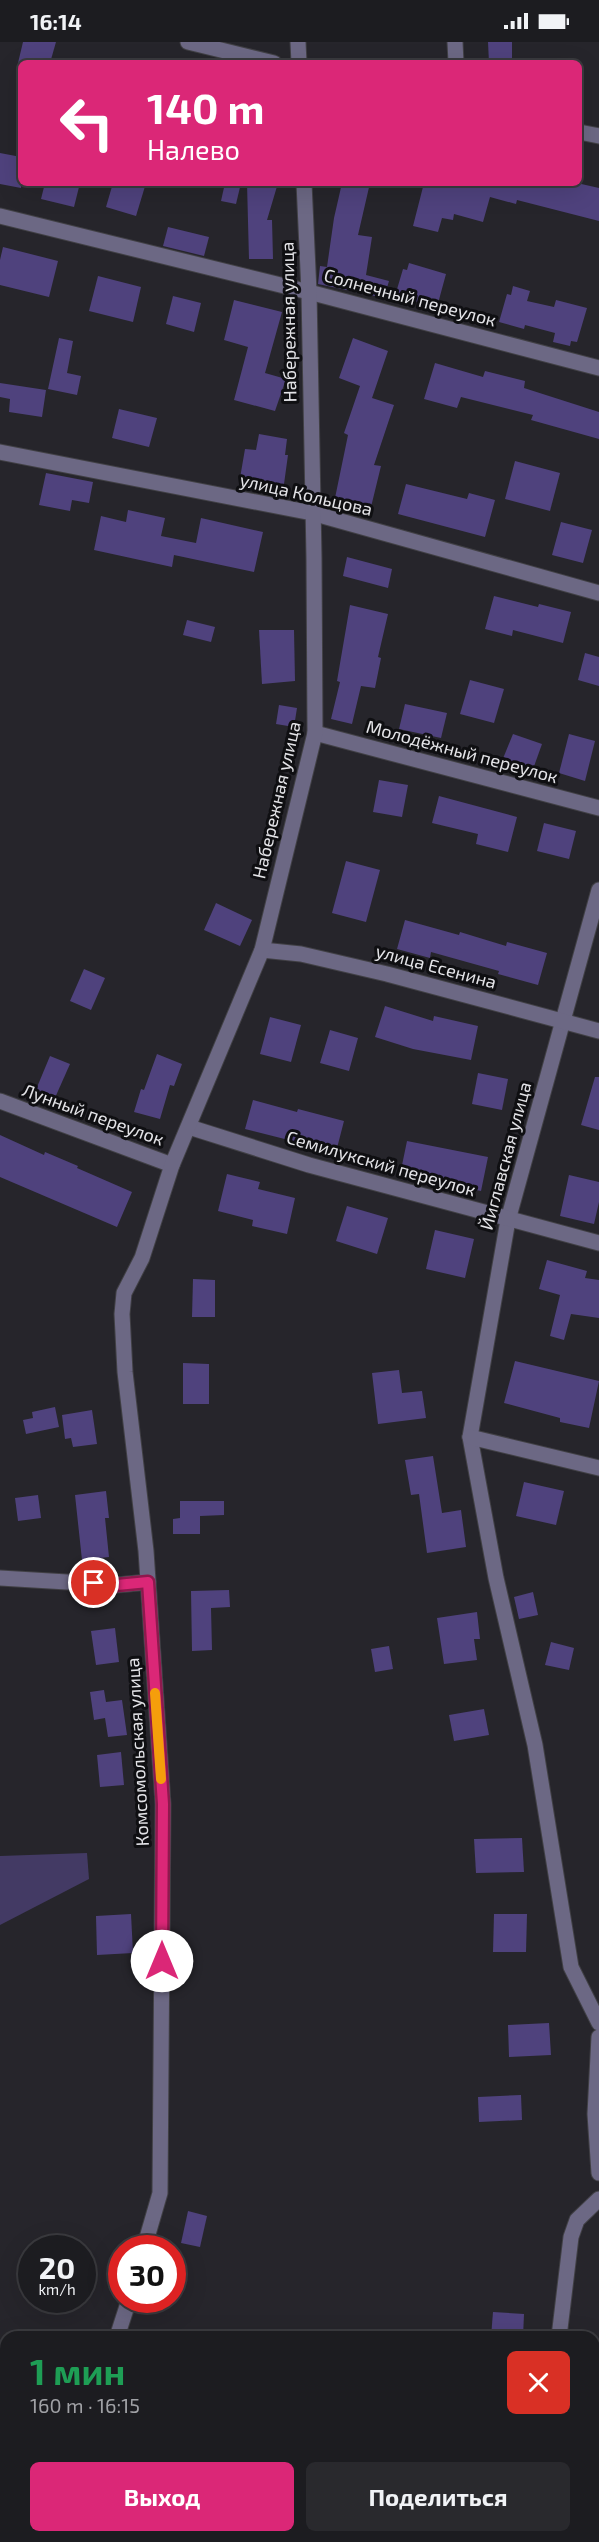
<!DOCTYPE html>
<html lang="ru">
<head>
<meta charset="utf-8">
<style>
  body { margin:0; font-family:"Exo 2",sans-serif; background:#29292d; color:#f1f3f6; height:100vh; display:flex; flex-direction:column; font-size:22px; white-space:nowrap }
  * { box-sizing:border-box; margin:0 }
  p { font-size:20px; color:#a0a1a5 }
  .icon { flex:none; width:33px; height:33px; fill:none; stroke:currentColor; stroke-width:2; stroke-linecap:round; stroke-linejoin:round }
  .map { position:relative; flex:1; overflow:hidden }
  .panel { position:absolute; left:0px; top:2289px; width:600px; height:212px; display:flex; flex-direction:column; background:#1c1c20; border-radius:18px 18px 0 0; box-shadow:0 6px 24px #0002,0 0 0 2px #3a3a3e }
  .panel>* { flex:none }
  .top-card { position:absolute; left:18px; top:18px; width:564px; height:126px; border-radius:9px; box-shadow:0 6px 24px #0002,0 0 0 2px #3a3a3e; background:#db2777; color:#fff; overflow:hidden }
  .speed { position:absolute; left:18px; top:2193px; display:flex; gap:12px; font-size:30px; font-weight:700; text-align:center }
  .speed>* { display:grid; place-content:center; width:78px; height:78px; border-radius:50%; background:#1c1c20; box-shadow:0 6px 24px #0002,0 0 0 2px #3a3a3e; line-height:1 }
  .speed small { font-size:15px; font-weight:400 }
  .speed .limit { border:9px solid #d22; background:#fff; color:#111 }
  .pin { position:absolute; display:grid; place-items:center; width:51px; height:51px; color:#fff; margin:-26px; border:3px solid #fff; border-radius:50%; box-shadow:0 2px 6px #0007 }
  .me { position:absolute; width:66px; margin:-33px; rotate:0deg; stroke-linejoin:round; filter:drop-shadow(0 0 4px #0008) }
  .turn { display:flex; align-items:center; gap:21px; height:126px; padding:0 30px; font-size:27px }
  .turn .icon { width:78px; height:78px; stroke-width:2.5 }
  .turn b { display:block; font-size:42px; line-height:51px }
  .round { display:grid; place-items:center; flex:none; width:63px; height:63px; border-radius:9px; background:#29292d }
  .headline { display:flex; align-items:center; justify-content:space-between; height:102px; padding:0 30px }
  h1 { font-size:36px; font-weight:700; line-height:45px; color:#1e9e55 }
  .action { display:flex; gap:12px; margin-top:auto; padding:12px 30px }
  .action a { flex:1; height:69px; border-radius:9px; background:#db2777; color:#fff; font-size:24px; font-weight:700; line-height:69px; text-align:center }
  .action a+a { background:#29292d; color:#f1f3f6 }
  .status { display:flex; justify-content:space-between; align-items:center; height:42px; padding:0 30px; background:#1c1c20; direction:ltr }
  .status svg { height:16px; fill:currentColor }
  .map>svg:first-child { display:block }
  .green { fill:#433a64 }
  .building { fill:#4f427d }
  .lines { fill:none; stroke-linecap:round; stroke-linejoin:round }
  .minor-casing { stroke:#414045; stroke-width:17 }
  .minor { stroke:#6c6884; stroke-width:15 }
  .route-casing { stroke:#8e194d; stroke-width:15 }
  .route { stroke:#db2777; stroke-width:10 }
  .slow { stroke:#f59e0b; stroke-width:10 }
  .labels { text-anchor:middle; stroke-width:6; stroke-linejoin:round; paint-order:stroke }
  .street-label { font-size:18px; fill:#e4e4e8; stroke:#0f0f12 }
</style>
</head>
<body>
<div class="status"><b>16:14</b><svg viewBox="0 0 49 12"><path d="M0 12V9h3v3zM5 12V6h3v6zM10 12V3h3v9zM15 12V0h3v12zM26 1h20v11H26zM47 4h2v5h-2z"/></svg></div>
<div class="map">
<svg width="599" height="2500" viewBox="0 0 599 2500">
  <rect width="100%" height="100%" fill="#26252b"/>
  <polygon class="green" points="87,1811 89,1837 0,1883 0,1814"/>
  <g class="building">
    <polygon points="23,0 56,0 50,21 18,21"/>
    <polygon points="488,0 512,0 512,21 489,21"/>
    <polygon points="0,111 21,115 21,146 0,142"/>
    <polygon points="45,141 80,141 74,165 41,157"/>
    <polygon points="113,141 146,141 136,174 106,165"/>
    <polygon points="225,141 241,141 236,162 221,159"/>
    <polygon points="247,141 278,141 267,178 272,178 273,217 249,217"/>
    <polygon points="342,141 370,141 358,193 372,195 366,233 389,239 384,256 318,242 320,224 327,225 334,176"/>
    <polygon points="424,141 577,141 599,146 599,179 517,158 516,162 490,155 483,180 454,172 453,178 442,176 438,190 413,184"/>
    <polygon points="168,185 209,195 204,214 163,204"/>
    <polygon points="3,205 58,219 49,255 0,243 0,218"/>
    <polygon points="409,221 446,232 437,265 395,254 403,227 407,228"/>
    <polygon points="98,234 141,245 133,280 89,269"/>
    <polygon points="513,244 530,249 527,259 554,265 556,258 587,266 577,300 571,299 570,304 553,300 555,291 525,283 524,287 499,280 507,252 511,253"/>
    <polygon points="173,254 201,261 194,290 166,282"/>
    <polygon points="234,258 282,270 265,331 286,337 275,369 234,358 248,305 224,298"/>
    <polygon points="59,296 73,299 67,331 81,334 77,353 48,347"/>
    <polygon points="353,296 388,309 372,356 394,363 374,423 381,424 371,465 335,456 348,393 344,391 360,344 339,336"/>
    <polygon points="435,321 483,335 485,329 525,339 524,346 599,370 599,397 531,378 533,373 461,355 457,366 424,357"/>
    <polygon points="0,341 46,348 42,375 9,370 10,357 0,355"/>
    <polygon points="119,367 157,376 149,405 112,396"/>
    <polygon points="259,392 287,397 285,413 288,413 284,442 240,436 245,407 256,408"/>
    <polygon points="515,419 560,431 550,469 505,457"/>
    <polygon points="46,431 93,440 89,461 72,458 70,469 39,463"/>
    <polygon points="406,442 467,457 469,451 495,458 485,495 398,472"/>
    <polygon points="128,468 165,476 161,494 196,501 201,476 263,490 254,530 174,513 172,525 94,508 101,474 126,480"/>
    <polygon points="561,480 592,488 583,521 552,513"/>
    <polygon points="347,515 392,527 388,546 343,534"/>
    <polygon points="494,554 538,565 539,562 571,570 563,601 513,588 512,594 485,587"/>
    <polygon points="350,563 388,572 378,615 381,616 375,646 361,644 352,682 331,677 340,640 337,639"/>
    <polygon points="187,578 215,585 211,600 183,593"/>
    <polygon points="259,588 294,588 295,639 262,642"/>
    <polygon points="585,611 599,615 599,644 578,638"/>
    <polygon points="470,638 504,647 494,681 460,672"/>
    <polygon points="405,662 447,671 441,696 399,687"/>
    <polygon points="279,663 297,666 294,685 276,682"/>
    <polygon points="513,692 542,702 532,730 502,719"/>
    <polygon points="569,692 595,699 585,739 559,731"/>
    <polygon points="379,738 408,743 402,775 373,770"/>
    <polygon points="439,754 517,775 508,810 476,802 478,792 432,781"/>
    <polygon points="544,781 576,789 569,817 537,809"/>
    <polygon points="346,819 380,828 366,880 332,871"/>
    <polygon points="216,861 252,878 240,904 204,888"/>
    <polygon points="405,878 459,893 460,890 506,904 507,900 547,911 538,943 498,932 499,929 431,910 430,916 397,907"/>
    <polygon points="84,927 105,936 91,968 70,959"/>
    <polygon points="385,964 433,979 434,974 478,984 471,1018 413,1007 375,995"/>
    <polygon points="270,975 301,983 291,1020 260,1012"/>
    <polygon points="330,988 358,996 349,1029 320,1021"/>
    <polygon points="157,1012 182,1022 174,1044 170,1043 160,1077 134,1070 141,1047 144,1048"/>
    <polygon points="50,1014 70,1022 54,1058 35,1050"/>
    <polygon points="478,1031 508,1037 502,1068 472,1062"/>
    <polygon points="595,1035 599,1035 599,1088 581,1083"/>
    <polygon points="253,1058 297,1070 298,1067 344,1079 336,1110 245,1087"/>
    <polygon points="0,1093 44,1113 45,1110 78,1124 77,1126 132,1150 117,1185 0,1135"/>
    <polygon points="407,1099 488,1115 481,1149 447,1142 448,1138 401,1128"/>
    <polygon points="227,1132 260,1140 258,1147 295,1156 287,1192 252,1184 253,1178 218,1169"/>
    <polygon points="569,1133 599,1140 599,1160 594,1182 560,1174"/>
    <polygon points="347,1164 388,1176 377,1212 336,1199"/>
    <polygon points="435,1188 474,1197 465,1236 426,1227"/>
    <polygon points="547,1218 587,1229 585,1236 599,1238 599,1276 571,1272 564,1298 550,1294 560,1253 539,1247"/>
    <polygon points="193,1237 215,1238 215,1275 192,1275"/>
    <polygon points="515,1319 599,1339 589,1386 560,1380 560,1376 504,1361"/>
    <polygon points="183,1321 209,1322 209,1362 183,1362"/>
    <polygon points="399,1328 402,1351 422,1349 426,1376 378,1382 372,1331"/>
    <polygon points="55,1365 59,1385 26,1392 23,1378 33,1376 32,1370"/>
    <polygon points="92,1368 97,1402 73,1405 71,1396 65,1397 62,1373"/>
    <polygon points="433,1414 442,1471 461,1468 466,1505 427,1511 419,1452 411,1453 405,1418"/>
    <polygon points="524,1440 564,1449 556,1483 516,1474"/>
    <polygon points="106,1449 109,1476 105,1476 109,1515 82,1518 75,1453"/>
    <polygon points="38,1453 41,1476 18,1479 15,1456"/>
    <polygon points="180,1459 224,1459 224,1473 200,1474 200,1492 173,1492 173,1477 180,1476"/>
    <polygon points="229,1548 230,1565 211,1566 212,1608 192,1609 191,1549"/>
    <polygon points="533,1550 538,1573 519,1577 514,1555"/>
    <polygon points="477,1570 480,1597 474,1597 477,1618 444,1622 437,1576"/>
    <polygon points="115,1586 119,1620 96,1623 91,1589"/>
    <polygon points="551,1600 574,1606 569,1628 545,1623"/>
    <polygon points="389,1604 393,1627 375,1630 371,1607"/>
    <polygon points="104,1648 106,1660 122,1658 127,1693 108,1695 105,1676 94,1678 90,1650"/>
    <polygon points="484,1667 489,1693 454,1699 449,1673"/>
    <polygon points="121,1710 124,1743 100,1745 97,1713"/>
    <polygon points="522,1796 524,1830 476,1831 474,1797"/>
    <polygon points="131,1872 133,1911 97,1913 96,1874"/>
    <polygon points="494,1872 527,1872 526,1910 493,1910"/>
    <polygon points="549,1981 551,2013 509,2015 508,1983"/>
    <polygon points="521,2053 522,2078 479,2080 478,2055"/>
    <polygon points="188,2169 207,2174 200,2205 181,2201"/>
    <polygon points="493,2270 524,2272 523,2295 491,2295"/>
  </g>
  <g class="lines">
    <defs>
      <g id="minor">
        <polyline points="188,0 274,21"/>
        <polyline points="298,0 299,21"/>
        <polyline points="455,0 456,21"/>
        <polyline points="579,90 599,94"/>
        <polyline points="0,174 309,250 599,326"/>
        <polyline points="0,410 312,471 599,551"/>
        <polyline points="315,691 599,766"/>
        <polyline points="599,848 508,1178 470,1395 496,1536 535,1703 571,1925 599,1981"/>
        <polyline points="262,908 301,912 387,932 599,989"/>
        <polyline points="0,1059 172,1123"/>
        <polyline points="189,1085 309,1123 599,1201"/>
        <polyline points="470,1395 599,1426"/>
        <polyline points="0,1536 117,1543 148,1540"/>
        <polyline points="599,1995 595,2072 599,2131"/>
        <polyline points="144,2206 160,2151 163,1762 146,1509 125,1330 122,1272 124,1251 142,1216 172,1123 262,908 315,691 314,516 309,250 304,141"/>
        <polyline points="117,2295 129,2258"/>
        <polyline points="559,2295 571,2195 577,2178 599,2157"/>
        <polyline points="32,2500 35,2494"/>
        <polyline points="531,2500 531,2494"/>
      </g>
    </defs>
    <use href="#minor" class="minor-casing"/>
    <use href="#minor" class="minor"/>
  </g>
  <g class="lines">
    <defs>
      <polyline id="route" points="94,1541 117,1543 148,1540 163,1762 162,1919"/>
    </defs>
    <use href="#route" class="route-casing"/>
    <use href="#route" class="route"/>
    <polyline class="slow" points="155,1651 161,1737"/>
  </g>
  <g class="labels">
    <g class="street-label">
      <text transform="translate(410 256) rotate(15)" y="6">Солнечный переулок</text>
      <text transform="translate(289 280) rotate(-91)" y="6">Набережная улица</text>
      <text transform="translate(306 453) rotate(13)" y="6">улица Кольцова</text>
      <text transform="translate(462 710) rotate(15)" y="6">Молодёжный переулок</text>
      <text transform="translate(277 758) rotate(-77)" y="6">Набережная улица</text>
      <text transform="translate(436 925) rotate(15)" y="6">улица Есенина</text>
      <text transform="translate(93 1073) rotate(20)" y="6">Лунный переулок</text>
      <text transform="translate(506 1114) rotate(-75)" y="6">Йиглавская улица</text>
      <text transform="translate(381 1122) rotate(16)" y="6">Семилукский переулок</text>
      <text transform="translate(138 1710) rotate(-93)" y="6">Комсомольская улица</text>
    </g>
  </g>
</svg>
<div class="speed"><div>20<small>km/h</small></div><div class="limit">30</div></div>
<div class="pin" style="left:94px;top:1541px;background:#d93025"><svg class="icon" aria-label="arrive" viewBox="0 0 24 24"><path d="M6 21V4h12l-3 4 3 4H6"/></svg></div>
<svg class="me" style="left:162px;top:1919px" viewBox="-20 -20 40 40"><circle r="19" fill="#fff"/><path d="M0-13L10 11 0 6-10 11z" fill="#db2777"/></svg>
<div class="top-card">
<div class="turn"><svg class="icon" aria-label="left" viewBox="0 0 24 24"><path d="M17 20v-9H6M10 6l-5 5 5 5"/></svg><div><b>140 m</b>Налево</div></div>
</div>
<section class="panel">
<div class="headline"><div><h1>1 мин</h1><p>160 m · 16:15</p></div><a class="round" style="background:#d93025;color:#fff"><svg class="icon" aria-label="close" viewBox="0 0 24 24"><path d="M6 6l12 12M18 6L6 18"/></svg></a></div>
<div class="action"><a>Выход</a><a>Поделиться</a></div>
</section>
</div>
</body>
</html>
